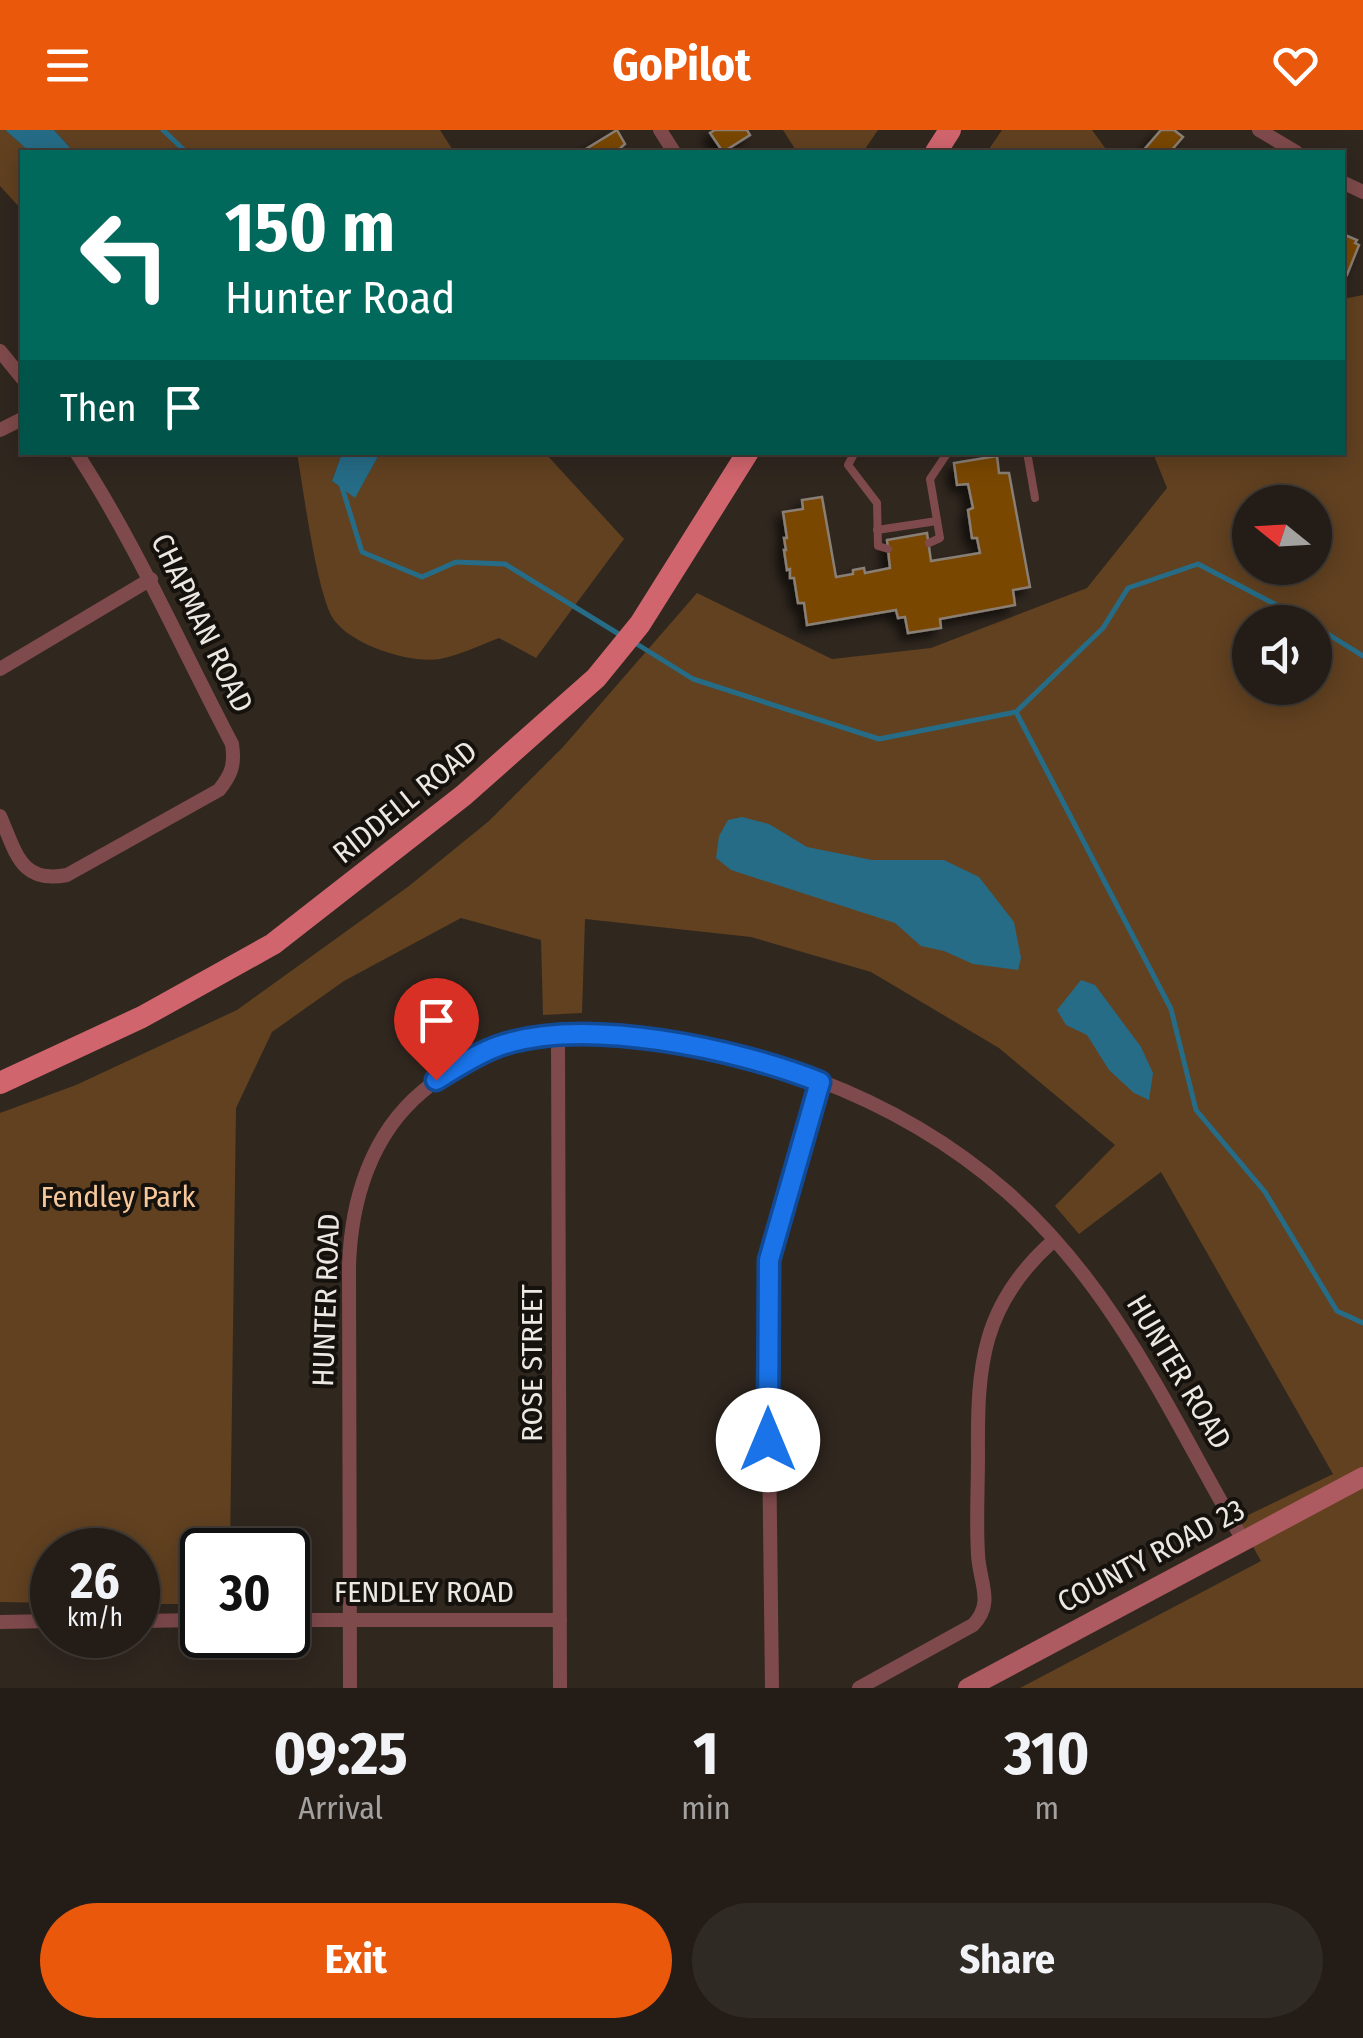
<!DOCTYPE html>
<html lang="en">
<head>
<meta charset="utf-8">
<style>
  body { margin:0; font-family:"Fira Sans Condensed",sans-serif; background:#302a24; color:#f1f3f6; height:100vh; display:flex; flex-direction:column; font-size:38px; white-space:nowrap }
  * { box-sizing:border-box; margin:0 }
  p { font-size:32px; color:#a3a2a1 }
  .icon { flex:none; width:55px; height:55px; fill:none; stroke:currentColor; stroke-width:2; stroke-linecap:round; stroke-linejoin:round }
  .map { position:relative; height:1558px; overflow:hidden }
  .side { display:flex; flex-direction:column; background:#241d17; flex:1 }
  .side>* { flex:none }
  .hud { position:absolute; left:20px; top:20px; width:1325px; height:305px; border-radius:0px; box-shadow:0 5px 25px #0003,0 0 0 2px #413b36; background:#00695c; color:#fff; overflow:hidden }
  .needle { width:65px; rotate:288deg }
  .fabs { position:absolute; left:1232px; top:355px; display:grid; gap:20px }
  .fabs a { display:grid; place-items:center; width:100px; height:100px; border-radius:50%; background:#241d17; box-shadow:0 5px 25px #0003,0 0 0 2px #413b36; font-size:50px }
  .speed { position:absolute; left:30px; top:1398px; display:flex; gap:20px; font-size:50px; font-weight:700; text-align:center }
  .speed>* { display:grid; place-content:center; width:130px; height:130px; border-radius:50%; background:#241d17; box-shadow:0 5px 25px #0003,0 0 0 2px #413b36; line-height:1 }
  .speed small { font-size:25px; font-weight:400 }
  .speed .limit { border:5px solid #111; border-radius:15px; background:#fff; color:#111 }
  .pin { position:absolute; display:grid; place-items:center; width:85px; height:85px; color:#fff; margin:-102px -42px; border-radius:50% 50% 50% 0; rotate:-45deg; box-shadow:0 0 10px #0007 }
  .pin .icon { rotate:45deg }
  .me { position:absolute; width:110px; margin:-55px; rotate:0deg; stroke-linejoin:round; filter:drop-shadow(0 0 8px #0008) }
  .turn { display:flex; align-items:center; gap:35px; height:210px; padding:0 40px; font-size:45px }
  .turn .icon { width:130px; height:130px; stroke-width:2.5 }
  .turn b { display:block; font-size:70px; line-height:85px }
  .then { display:flex; align-items:center; height:95px; padding:0 40px; background:#0003; gap:20px; font-size:38px }
  .eta { display:flex; justify-content:space-evenly; align-items:center; height:170px; text-align:center }
  .eta b { font-size:60px; font-weight:700; line-height:70px }
  .cta { display:flex; gap:20px; margin-top:auto; padding:20px 40px }
  .cta a { flex:1; height:115px; border-radius:60px; background:#ea580c; color:#fff; font-size:40px; font-weight:700; line-height:115px; text-align:center }
  .cta a+a { background:#302a24; color:#f1f3f6 }
  header { display:flex; justify-content:space-between; align-items:center; height:130px; padding:0 40px; background:#ea580c; color:#fff; font-size:45px; font-weight:700 }
  .map>svg:first-child { display:block }
  .green { fill:#614120; fill-rule:evenodd }
  .water { fill:#266c87 }
  .lines { fill:none; stroke-linecap:round; stroke-linejoin:round }
  .stream { stroke:#266c87; stroke-width:5 }
  .building { fill:#794600; stroke:#897f75; stroke-width:2.5; filter:url(#shadow) }
  .service { stroke:#7f4a4c; stroke-width:8 }
  .minor { stroke:#7f4a4c; stroke-width:14 }
  .secondary { stroke:#ad5a60; stroke-width:20 }
  .primary { stroke:#d1656e; stroke-width:22 }
  .route-casing { stroke:#114b97; stroke-width:25 }
  .route { stroke:#1a73e8; stroke-width:18 }
  .labels { text-anchor:middle; stroke-width:8; stroke-linejoin:round; paint-order:stroke }
  .street-label { font-size:30px; fill:#ede7e2; stroke:#15110d }
  .park-label { font-size:30px; fill:#f5c79a; stroke:#15110d }
</style>
</head>
<body>
<header><svg class="icon" aria-label="menu" viewBox="0 0 24 24"><path d="M4 6h16M4 12h16M4 18h16"/></svg>GoPilot<svg class="icon" aria-label="heart" viewBox="0 0 24 24"><path d="M12 20l-8-8c-3-5 5-10 8-4 3-6 11-1 8 4z"/></svg></header>
<div class="map">
<svg width="1363" height="1558" viewBox="0 0 1363 1558">
  <defs>
    <filter id="shadow"><feDropShadow dx="-7" dy="7" stdDeviation="5" flood-color="#0009"/></filter>
  </defs>
  <rect width="100%" height="100%" fill="#30271f"/>
  <g class="green">
    <polygon points="0,0 5,0 30,22 22,22 22,80 0,56"/>
    <polygon points="54,0 440,0 454,22 74,22"/>
    <polygon points="783,0 878,0 863,22 797,22"/>
    <polygon points="1002,0 1092,0 1108,22 987,22"/>
    <path d="M1363 165V1558H1020L1261 1431 1238 1390 1333 1344 1161 1042 1079 1104 1055 1076 1115 1015 999 918 871 842 751 807 585 789 582 883 543 885 541 810 461 788 344 851 272 902 236 978 230 1420H202V1474H138V1420H52V1473L0 1472V983L76 955 237 880 409 756 489 691 563 617 697 463 832 529 931 518 1087 458 1167 358 1153 323 1342 322 1343 169ZM1250 372H1315V438H1250ZM1250 492H1315V558H1250Z"/>
    <path d="M297 323H342L332 351 355 367 380 323H545L624 409 536 528 499 508C480 515 460 525 440 529 410 534 352 515 334 490 317 466 303 357 297 323Z"/>
  </g>
  <g class="water">
    <polygon points="5,0 54,0 74,22 30,22"/>
    <polygon points="342,323 380,323 355,368 332,351"/>
    <polygon points="742,687 769,694 807,717 872,730 944,730 979,747 1014,792 1021,828 1018,840 973,834 944,821 921,816 895,793 731,740 716,728 719,706 728,690"/>
    <polygon points="1081,850 1095,855 1141,917 1153,943 1149,970 1134,963 1109,940 1087,905 1066,895 1057,880"/>
  </g>
  <g class="lines">
    <g class="stream">
      <polyline points="163,0 186,22"/>
      <polyline points="342,357 362,422 422,447 456,432 505,434 622,506"/>
      <polyline points="1315,496 1363,526"/>
      <polyline points="632,511 693,549 879,609 1016,582 1103,498 1128,458 1198,434 1309,492"/>
      <polyline points="1016,582 1171,879 1196,980 1265,1062 1337,1181 1363,1193"/>
    </g>
  </g>
  <g class="building">
    <polygon points="617,0 625,14 616,22 581,22"/>
    <polygon points="715,0 747,0 750,5 723,22 710,3"/>
    <polygon points="1161,0 1174,0 1183,7 1170,22 1142,22"/>
    <polygon points="1345,105 1357,110 1355,113 1359,115 1347,145 1342,143"/>
    <polygon points="997,326 999,343 1009,343 1030,457 1013,460 1015,475 940,489 941,498 908,503 905,487 898,488 896,480 807,495 804,473 798,473 794,448 790,448 790,439 787,440 784,420 786,420 784,408 787,408 783,382 803,379 802,370 822,367 836,447 853,444 853,440 864,438 865,443 890,438 887,410 927,403 931,431 980,423 977,408 972,408 968,380 973,378 968,354 957,355 954,333"/>
  </g>
  <g class="lines">
    <g class="service">
      <polyline points="855,322 848,335 877,373 878,416 888,419"/>
      <polyline points="1027,322 1035,368"/>
      <polyline points="877,400 937,391"/>
      <polyline points="929,413 940,408 930,349 948,322"/>
    </g>
    <g class="minor">
      <polyline points="660,0 674,22"/>
      <polyline points="1259,0 1296,22"/>
      <polyline points="1342,52 1363,62"/>
      <polyline points="0,221 22,248"/>
      <polyline points="0,300 22,289"/>
      <polyline points="0,539 151,449"/>
      <path d="M0 686C16 722 20 754 67 745L219 660C232 644 235 634 232 614 180 515 137 416 76 322"/>
      <polyline points="558,907 560,1558"/>
      <polyline points="288,1490 560,1490"/>
      <polyline points="138,1491 202,1490"/>
      <polyline points="0,1492 52,1491"/>
      <path d="M350 1558 349 1136C351 1070 371 1004 423 961 445 942 473 924 501 916 532 906 566 906 598 907 745 910 896 965 1007 1062 1117 1159 1171 1287 1243 1410"/>
      <polyline points="772,1558 767,1146 772,1114 820,952"/>
      <path d="M859 1558 973 1495C995 1473 979 1452 978 1424 976 1391 978 1358 978 1325 977 1235 982 1174 1053 1111"/>
    </g>
    <polyline class="secondary" points="968,1558 1363,1347"/>
    <g class="primary">
      <polyline points="936,22 950,0"/>
      <polyline points="0,953 142,887 273,814 464,665 596,548 640,494 748,322"/>
    </g>
  </g>
  <g class="lines">
    <defs>
      <path id="route" d="M436 950C455 938 475 925 496 917 582 885 738 919 820 952L769 1130 768 1310"/>
    </defs>
    <use href="#route" class="route-casing"/>
    <use href="#route" class="route"/>
  </g>
  <g class="labels">
    <g class="street-label">
      <text transform="translate(202 493) rotate(64)" y="10">CHAPMAN ROAD</text>
      <text transform="translate(405 672) rotate(-39)" y="10">RIDDELL ROAD</text>
      <text transform="translate(326 1170) rotate(-88)" y="10">HUNTER ROAD</text>
      <text transform="translate(532 1233) rotate(-90)" y="10">ROSE STREET</text>
      <text transform="translate(1179 1242) rotate(59)" y="10">HUNTER ROAD</text>
      <text transform="translate(1151 1426) rotate(-28)" y="10">COUNTY ROAD 23</text>
      <text x="424" y="1472">FENDLEY ROAD</text>
    </g>
    <g class="park-label">
      <text x="118" y="1077">Fendley Park</text>
    </g>
  </g>
</svg>
<div class="fabs">
<a><svg class="needle" viewBox="-14 -14 28 28"><path d="M0-13l5 13h-10z" fill="#e53935"/><path d="M0 13l5-13h-10z" fill="#a3a2a1"/></svg></a>
<a><svg class="icon" aria-label="sound" viewBox="0 0 24 24"><path d="M4 9h4l5-4v14l-5-4H4zM17 9q2 3 0 6"/></svg></a>
</div>
<div class="speed"><div>26<small>km/h</small></div><div class="limit">30</div></div>
<div class="pin" style="left:436px;top:950px;background:#d93025"><svg class="icon" aria-label="arrive" viewBox="0 0 24 24"><path d="M6 21V4h12l-3 4 3 4H6"/></svg></div>
<svg class="me" style="left:768px;top:1310px" viewBox="-20 -20 40 40"><circle r="19" fill="#fff"/><path d="M0-13L10 11 0 6-10 11z" fill="#1a73e8"/></svg>
<div class="hud">
<div class="turn"><svg class="icon" aria-label="left" viewBox="0 0 24 24"><path d="M17 20v-9H6M10 6l-5 5 5 5"/></svg><div><b>150 m</b>Hunter Road</div></div>
<div class="then">Then<svg class="icon" aria-label="arrive" viewBox="0 0 24 24"><path d="M6 21V4h12l-3 4 3 4H6"/></svg></div>
</div>
</div>
<section class="side">
<div class="eta">
<div><b>09:25</b><p>Arrival</p></div>
<div><b>1</b><p>min</p></div>
<div><b>310</b><p>m</p></div>
</div>
<div class="cta"><a>Exit</a><a>Share</a></div>
</section>
</body>
</html>
